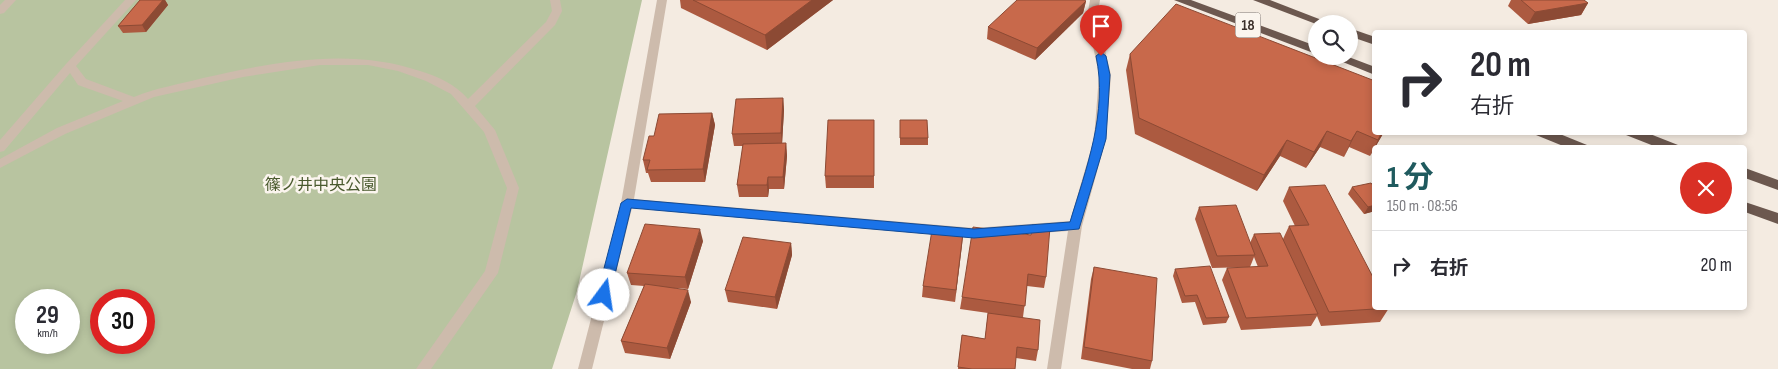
<!DOCTYPE html>
<html lang="ja">
<head>
<meta charset="utf-8">
<style>
  body { margin:0; font-family:"Sofia Sans Condensed","Noto Sans JP",sans-serif; background:#f7f7f7; color:#2b2b33; height:100vh; display:flex; flex-direction:column; font-size:19px; white-space:nowrap }
  * { box-sizing:border-box; margin:0 }
  p { font-size:16px; color:#7c7c81 }
  .icon { flex:none; width:28px; height:28px; fill:none; stroke:currentColor; stroke-width:2; stroke-linecap:round; stroke-linejoin:round }
  .map { position:relative; flex:1; overflow:hidden }
  .side { position:absolute; left:1372px; top:145px; width:375px; height:165px; display:flex; flex-direction:column; background:#fff; border-radius:5px; box-shadow:0 2px 8px #0003 }
  .side>* { flex:none }
  .hud { position:absolute; left:1372px; top:30px; width:375px; height:105px; border-radius:5px; box-shadow:0 2px 8px #0003; background:#fff; color:#2b2b33; overflow:hidden }
  .fabs { position:absolute; left:1308px; top:15px; display:grid; gap:10px }
  .fabs a { display:grid; place-items:center; width:50px; height:50px; border-radius:50%; background:#fff; box-shadow:0 2px 8px #0003; font-size:25px }
  .speed { position:absolute; left:15px; top:289px; display:flex; gap:10px; font-size:25px; font-weight:700; text-align:center }
  .speed>* { display:grid; place-content:center; width:65px; height:65px; border-radius:50%; background:#fff; box-shadow:0 2px 8px #0003; line-height:1 }
  .speed small { font-size:12px; font-weight:400 }
  .speed .limit { border:8px solid #d22; background:#fff; color:#111 }
  .pin { position:absolute; display:grid; place-items:center; width:42px; height:42px; color:#fff; margin:-51px -21px; border-radius:50% 50% 50% 0; rotate:-45deg; box-shadow:0 0 5px #0007 }
  .pin .icon { rotate:45deg }
  .me { position:absolute; width:55px; margin:-28px; rotate:14deg; stroke-linejoin:round; filter:drop-shadow(0 0 4px #0008) }
  .turn { display:flex; align-items:center; gap:18px; height:105px; padding:0 15px; font-size:22px }
  .turn .icon { width:65px; height:65px; stroke-width:2.5 }
  .turn b { display:block; font-size:35px; line-height:42px }
  .round { display:grid; place-items:center; flex:none; width:52px; height:52px; border-radius:26px; background:#f7f7f7 }
  .headline { display:flex; align-items:center; justify-content:space-between; height:85px; padding:0 15px }
  h1 { font-size:30px; font-weight:700; line-height:38px; color:#1f5a5e }
  ul { padding:0; list-style:none }
  li { display:flex; align-items:center; gap:15px; height:70px; padding:0 15px; border-top:1px solid #e1e1e2 }
  li div { flex:1 }
  li b { display:block; font-size:19px }
  li em { font-style:normal }
  .map>svg:first-child { display:block }
  .green { fill:#b8c4a0; fill-rule:evenodd }
  .lines { fill:none; stroke-linecap:round; stroke-linejoin:round }
  .pedestrian { fill:#cdbbac; fill-rule:evenodd }
  .minor { fill:#cdbbac; fill-rule:evenodd }
  .trunk { fill:#6c584f; fill-rule:evenodd }
  .wall { fill:#ac5a40 }
  .shaded-wall { fill:#8c4a34 }
  .building { fill:#c8694b; stroke:#8c4a34 }
  .route { fill:#1a73e8; stroke:#114b97 }
  .labels { text-anchor:middle; stroke-width:5; stroke-linejoin:round; paint-order:stroke }
  .shield { fill:#fbf5ee; stroke:#756b66; stroke-width:1 }
  .shield-label { font-size:15px; font-weight:bold; fill:#3b302b }
  .park-label { font-size:16px; fill:#4a5a2e; stroke:#fbf5ee }
</style>
</head>
<body>
<div class="map">
<svg width="1778" height="369" viewBox="0 0 1778 369">
  <rect width="100%" height="100%" fill="#f4ebe1"/>
  <path class="green" d="M0 0H642L577 291 552 369H0ZM26 300H69V342H26ZM101 300H144V342H101Z"/>
  <g class="lines">
    <g class="pedestrian">
      <polygon points="5,0 16,0 4,13 0,14 0,5"/>
      <path d="M125 0H136L76 66 86 79 134 97C156 88 180 84 203 78 274 62 349 47 420 71 439 77 455 84 468 99L546 22 552 11 550 0H560L562 11 555 25 475 106 495 130 519 188 498 273 431 369H416L485 271 507 188 484 132 451 94 426 81 398 71 368 65H320L243 77 154 97 65 134 0 168V159L57 128 123 101 78 85 70 73 4 151 0 152V140L66 64Z"/>
    </g>
    <polygon class="minor" points="657,0 667,0 634,199 974,228 1070,221 1094,139 1099,75 1087,17 1090,0 1100,0 1097,17 1111,75 1106,139 1082,226 1061,369 1047,369 1068,231 974,238 632,208 592,369 578,369 621,203"/>
    <g class="trunk">
      <polygon points="1174,0 1191,0 1316,46 1316,54"/>
      <polygon points="1253,0 1270,0 1332,24 1316,24"/>
      <polygon points="1349,28 1375,37 1375,45 1349,36"/>
      <polygon points="1328,56 1346,56 1375,67 1375,75"/>
      <polygon points="1535,132 1555,132 1587,145 1588,148 1568,148 1536,135"/>
      <polygon points="1625,132 1645,132 1678,145 1679,148 1659,148 1626,135"/>
      <polygon points="1745,168 1778,180 1778,190 1745,178"/>
      <polygon points="1745,202 1778,213 1778,224 1745,212"/>
    </g>
  </g>
  <g class="wall">
    <polygon points="140,0 165,0 168,5 146,32 123,33 118,26"/>
    <polygon points="680,0 833,0 767,50 681,8"/>
    <polygon points="1511,0 1584,0 1588,3 1581,15 1528,24 1508,6"/>
    <polygon points="1086,1 1083,13 1035,60 987,39 988,27"/>
    <polygon points="1130,54 1375,132 1384,132 1370,156 1349,147 1344,157 1320,147 1306,168 1280,156 1257,191 1135,134 1126,70"/>
    <polygon points="783,98 784,110 782,143 786,143 787,156 784,189 769,189 768,197 739,197 737,185 743,146 734,146 732,134"/>
    <polygon points="712,113 715,125 705,182 651,182 648,173 646,173 643,160 654,136"/>
    <polygon points="874,120 874,188 826,188 825,176"/>
    <polygon points="900,120 928,138 928,145 900,145"/>
    <polygon points="1289,187 1389,308 1380,322 1321,326 1317,316 1311,326 1241,330 1222,280 1227,268 1258,267 1254,257 1250,267 1212,268 1195,219 1199,207 1250,243 1254,234 1283,239 1289,226 1295,226 1283,201"/>
    <polygon points="1352,187 1375,188 1375,211 1364,214 1348,194"/>
    <polygon points="963,233 955,302 922,297 923,286"/>
    <polygon points="1030,235 1046,277 1044,288 1027,286 1023,317 1038,350 1036,361 1016,358 1015,369 958,369 962,335 985,339 988,313 960,309 962,297"/>
    <polygon points="703,241 688,289 675,288 691,302 670,359 625,353 621,341 644,286 631,285 627,273"/>
    <polygon points="791,243 792,255 777,309 728,302 725,290"/>
    <polygon points="1094,267 1152,361 1150,369 1132,369 1081,359 1091,279"/>
    <polygon points="1175,269 1229,317 1226,323 1203,325 1195,302 1182,303 1173,276"/>
  </g>
  <g class="shaded-wall">
    <polygon points="163,0 165,0 168,5 146,32 142,25"/>
    <polygon points="812,0 833,0 767,50 765,35"/>
    <polygon points="1086,1 1083,13 1035,60 1037,48"/>
    <polygon points="1588,3 1581,15 1528,24 1535,12"/>
    <polygon points="783,98 784,110 782,145 781,133"/>
    <polygon points="712,113 715,125 705,182 703,169"/>
    <polygon points="1327,131 1320,147 1306,168 1314,152"/>
    <polygon points="1357,131 1344,157 1351,141"/>
    <polygon points="1382,132 1384,132 1370,156"/>
    <polygon points="1287,140 1280,156 1257,191 1264,175"/>
    <polygon points="786,143 787,156 784,189 783,177"/>
    <polygon points="768,177 769,189 768,197 767,185"/>
    <polygon points="1375,205 1375,211 1364,214 1368,207"/>
    <polygon points="700,229 703,241 688,289 685,277"/>
    <polygon points="963,233 962,245 955,302 956,290"/>
    <polygon points="791,243 792,255 777,309 775,297"/>
    <polygon points="688,290 691,302 670,359 667,348"/>
  </g>
  <g class="building">
    <polygon points="140,0 163,0 142,25 118,26"/>
    <polygon points="693,0 812,0 765,35"/>
    <polygon points="1017,0 1084,0 1086,1 1037,48 988,27"/>
    <polygon points="1521,0 1584,0 1588,3 1535,12"/>
    <polygon points="1176,4 1375,81 1375,132 1382,132 1378,140 1357,131 1351,141 1327,131 1314,152 1287,140 1264,175 1139,118 1130,54"/>
    <polygon points="783,98 781,133 732,134 736,99"/>
    <polygon points="712,113 703,169 647,170 650,160 643,160 649,136 654,136 659,114"/>
    <polygon points="828,120 874,120 874,176 825,176"/>
    <polygon points="900,120 927,120 928,138 900,138"/>
    <polygon points="786,143 783,177 768,177 767,185 737,185 743,144"/>
    <polygon points="1371,183 1375,188 1375,205 1368,207 1352,187"/>
    <polygon points="1325,185 1375,281 1375,308 1389,308 1329,312 1289,226 1309,225 1289,187"/>
    <polygon points="1236,205 1255,255 1217,256 1199,207"/>
    <polygon points="645,224 700,229 685,277 627,273"/>
    <polygon points="1032,225 1050,227 1046,277 1028,274 1025,306 962,297 973,227 1031,235"/>
    <polygon points="932,230 963,233 956,290 923,286"/>
    <polygon points="1280,233 1318,314 1246,318 1227,268 1268,266 1254,234"/>
    <polygon points="743,237 791,243 775,297 725,290"/>
    <polygon points="1210,266 1229,317 1206,318 1197,295 1185,296 1175,269"/>
    <polygon points="1094,267 1157,278 1152,361 1084,347"/>
    <polygon points="645,284 688,290 667,348 621,341"/>
    <polygon points="988,313 1040,320 1038,350 1017,347 1015,369 972,369 958,367 962,335 985,339"/>
  </g>
  <path class="route" d="M1101 52 1106 56 1110 75 1106 139 1079 229 974 238 631 208 610 295 604 300 597 295 621 203 627 199 974 229 1070 222C1086 169 1108 112 1096 56Z"/>
  <g class="labels">
    <rect class="shield" x="1235.5" y="12.5" width="25" height="25" rx="4"/>
    <g class="shield-label">
      <text x="1248" y="30">18</text>
    </g>
    <g class="park-label">
      <text x="321" y="190">篠ノ井中央公園</text>
    </g>
  </g>
</svg>
<div class="fabs">
<a><svg class="icon" aria-label="search" viewBox="0 0 24 24"><circle cx="10" cy="10" r="6"/><path d="M15 15l6 6"/></svg></a>
</div>
<div class="speed"><div>29<small>km/h</small></div><div class="limit">30</div></div>
<div class="pin" style="left:1101px;top:56px;background:#d93025"><svg class="icon" aria-label="arrive" viewBox="0 0 24 24"><path d="M6 21V4h12l-3 4 3 4H6"/></svg></div>
<svg class="me" style="left:604px;top:295px" viewBox="-20 -20 40 40"><circle r="19" fill="#fff"/><path d="M0-13L10 11 0 6-10 11z" fill="#1a73e8"/></svg>
<div class="hud">
<div class="turn"><svg class="icon" aria-label="right" viewBox="0 0 24 24"><path d="M7 20v-9h11M14 6l5 5-5 5"/></svg><div><b>20 m</b>右折</div></div>
</div>
<section class="side">
<div class="headline"><div><h1>1 分</h1><p>150 m · 08:56</p></div><a class="round" style="background:#d93025;color:#fff"><svg class="icon" aria-label="close" viewBox="0 0 24 24"><path d="M6 6l12 12M18 6L6 18"/></svg></a></div>
<ul>
<li><svg class="icon" aria-label="right" viewBox="0 0 24 24"><path d="M7 20v-9h11M14 6l5 5-5 5"/></svg><div><b>右折</b></div><em>20 m</em></li>
</ul>
</section>
</div>
</body>
</html>
